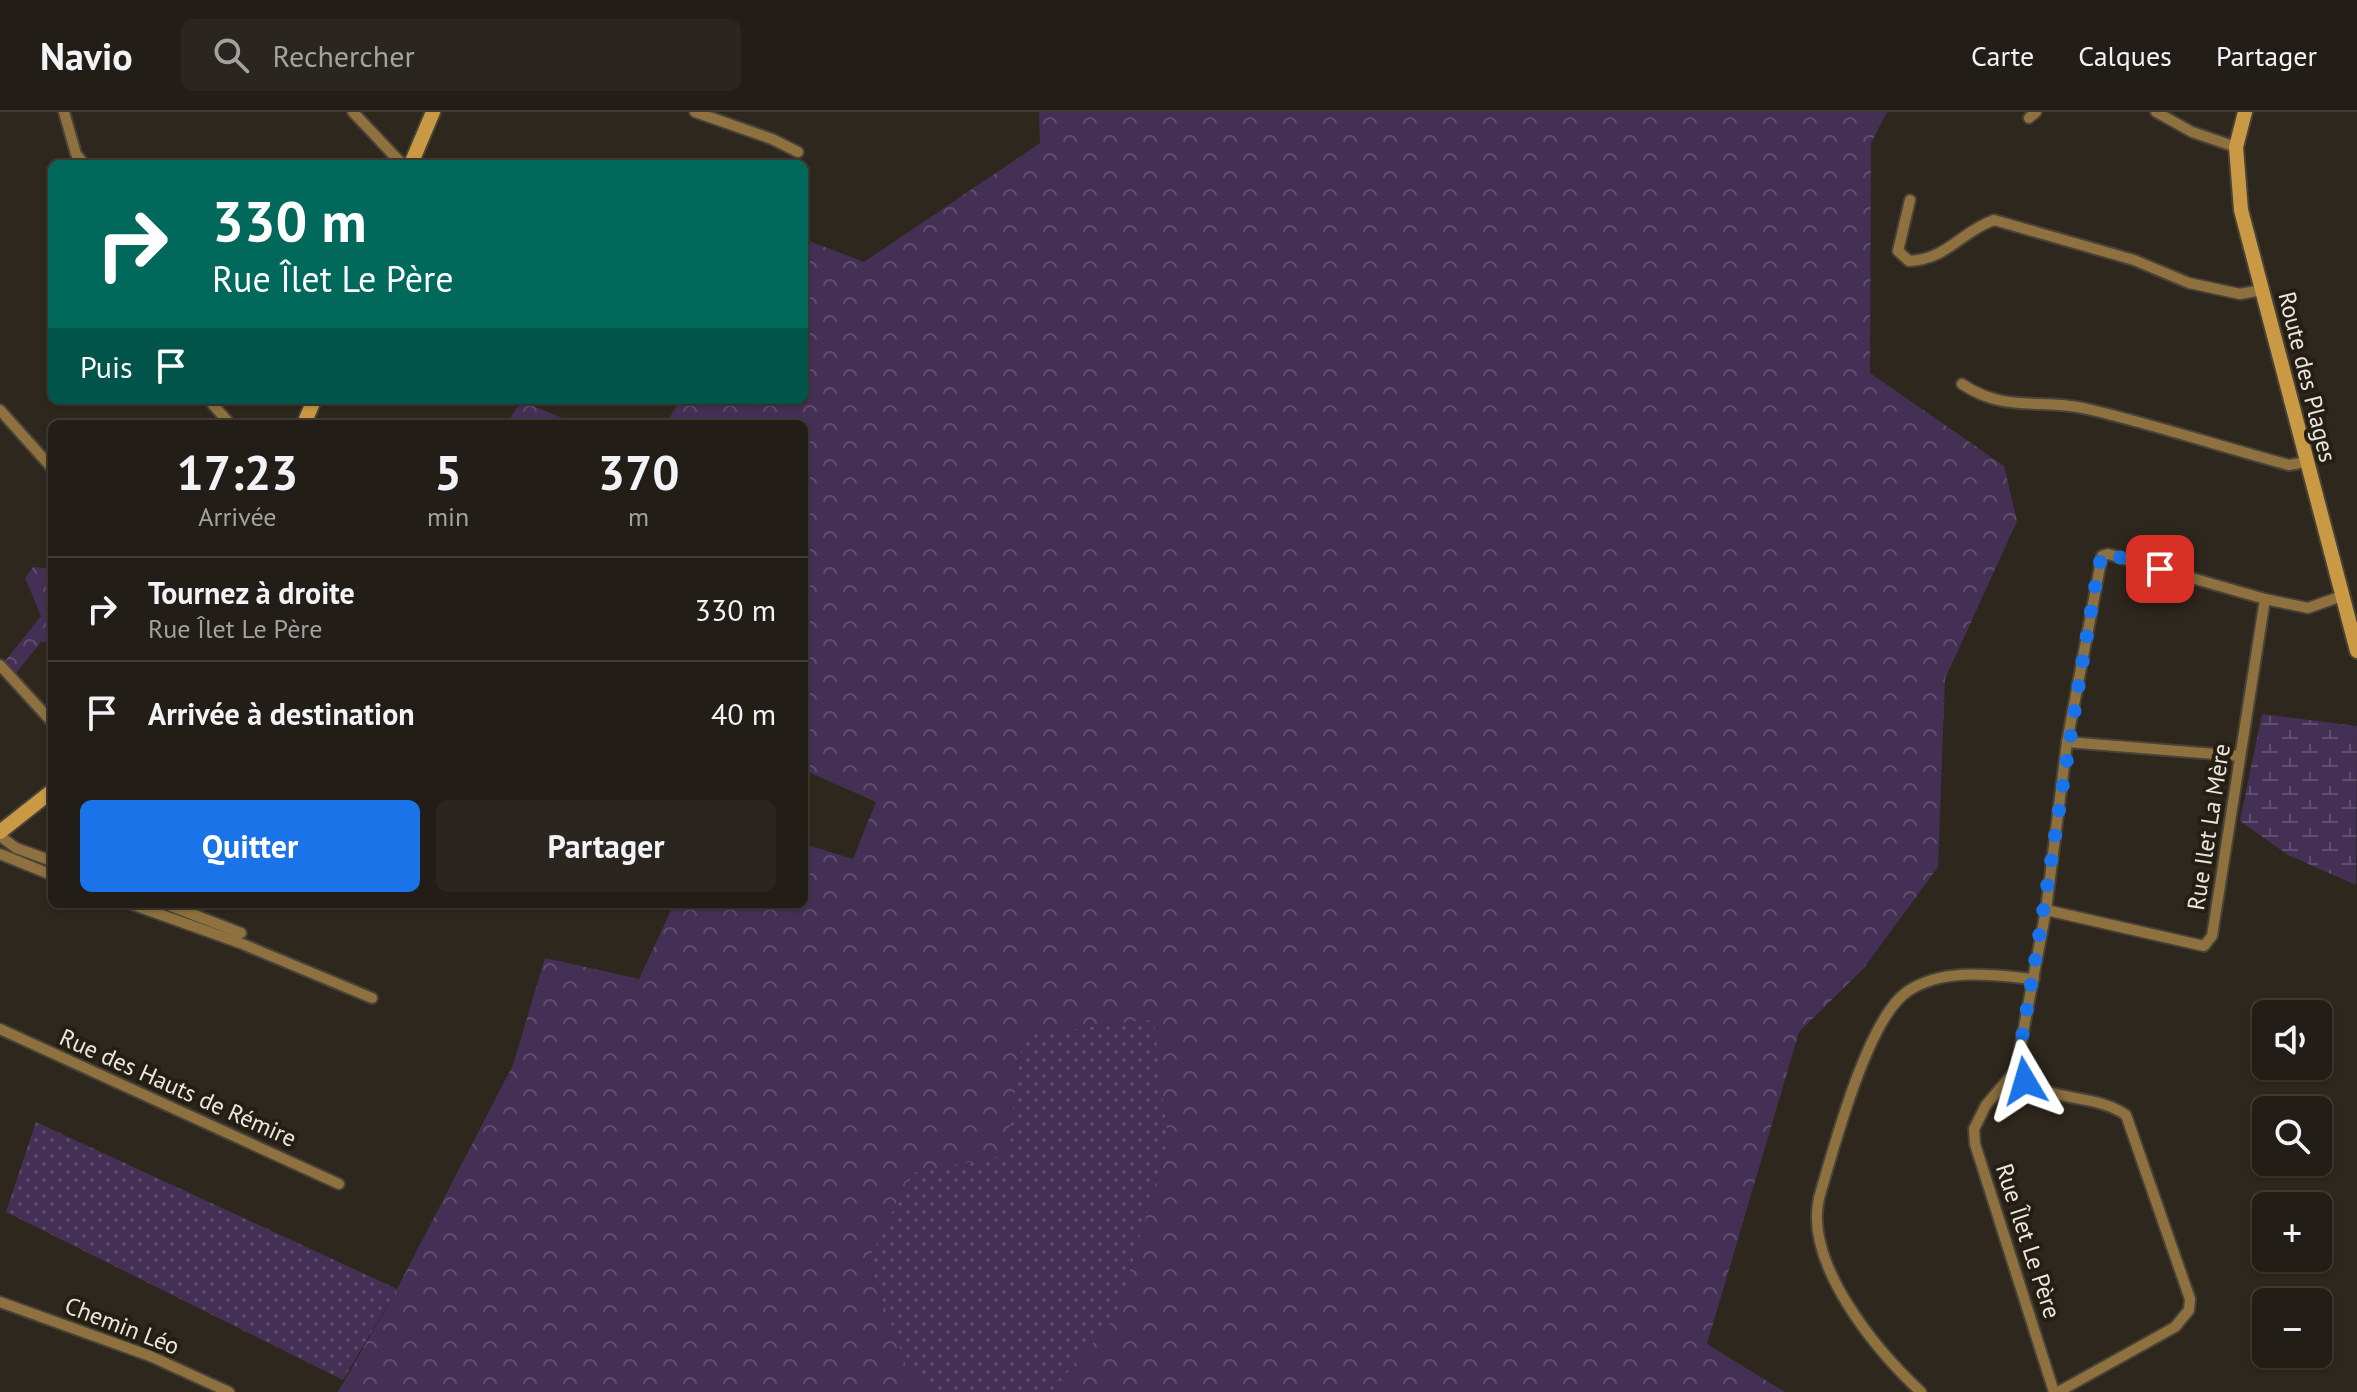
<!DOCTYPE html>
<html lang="fr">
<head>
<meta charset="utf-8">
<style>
  body { margin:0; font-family:"PT Sans",sans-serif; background:#2a261f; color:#f1f3f6; height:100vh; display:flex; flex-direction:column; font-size:30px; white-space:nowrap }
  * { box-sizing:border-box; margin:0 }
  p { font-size:26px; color:#a2a2a1 }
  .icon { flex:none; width:44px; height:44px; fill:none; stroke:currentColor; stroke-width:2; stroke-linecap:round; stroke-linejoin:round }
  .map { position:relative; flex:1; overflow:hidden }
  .sheet { position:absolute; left:48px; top:308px; width:760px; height:488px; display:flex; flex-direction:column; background:#221d16; border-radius:12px; box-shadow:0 2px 6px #0004,0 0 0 2px #3f3b35 }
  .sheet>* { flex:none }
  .banner { position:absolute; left:48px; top:48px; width:760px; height:244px; border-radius:12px; box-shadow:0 2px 6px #0004,0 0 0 2px #3f3b35; background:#00695c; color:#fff; overflow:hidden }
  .buttons { position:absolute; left:2252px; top:888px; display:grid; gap:16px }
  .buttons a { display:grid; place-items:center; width:80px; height:80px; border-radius:12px; background:#221d16; box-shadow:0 2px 6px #0004,0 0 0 2px #3f3b35; font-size:40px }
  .pin { position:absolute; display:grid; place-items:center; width:68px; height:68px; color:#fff; margin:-34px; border-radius:16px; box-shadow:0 4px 12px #0006 }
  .me { position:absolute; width:88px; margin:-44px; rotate:353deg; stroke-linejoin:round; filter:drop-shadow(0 0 6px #0008) }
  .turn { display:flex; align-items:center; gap:28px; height:168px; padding:0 32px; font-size:36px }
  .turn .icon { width:104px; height:104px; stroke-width:2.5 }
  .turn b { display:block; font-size:56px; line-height:68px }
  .then { display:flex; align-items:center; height:76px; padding:0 32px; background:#0003; gap:16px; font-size:30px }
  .eta { display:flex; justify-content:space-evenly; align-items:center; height:136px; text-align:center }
  .eta b { font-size:48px; font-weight:700; line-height:56px }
  .cta { display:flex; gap:16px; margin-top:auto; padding:16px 32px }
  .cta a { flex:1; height:92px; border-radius:12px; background:#1a73e8; color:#fff; font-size:32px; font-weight:700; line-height:92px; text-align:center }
  .cta a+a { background:#2a261f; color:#f1f3f6 }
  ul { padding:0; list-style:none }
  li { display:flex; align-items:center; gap:24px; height:104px; padding:0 32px; border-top:2px solid #3f3b35 }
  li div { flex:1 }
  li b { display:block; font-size:30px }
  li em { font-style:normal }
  header { display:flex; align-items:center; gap:48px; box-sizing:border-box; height:112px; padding:0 40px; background:#221d16; border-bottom:2px solid #3f3b35 }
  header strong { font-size:38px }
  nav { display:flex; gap:44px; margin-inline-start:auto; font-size:28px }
  .search { width:560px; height:72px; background:#2a261f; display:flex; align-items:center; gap:20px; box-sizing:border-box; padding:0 28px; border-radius:12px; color:#a2a2a1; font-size:30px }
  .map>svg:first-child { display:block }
  .grass { fill:url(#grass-dots) }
  .forest { fill:url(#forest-crowns) }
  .wetland { fill:url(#wetland-marsh) }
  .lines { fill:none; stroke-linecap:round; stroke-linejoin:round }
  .street-casing { stroke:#484238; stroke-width:14 }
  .secondary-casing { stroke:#484238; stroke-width:18 }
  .street { stroke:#8e713e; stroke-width:10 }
  .secondary { stroke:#c99944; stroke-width:14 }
  .route { stroke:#1a73e8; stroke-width:14; stroke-dasharray:0 25.2 }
  .labels { text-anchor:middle; stroke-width:8; stroke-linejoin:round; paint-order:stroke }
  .street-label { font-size:24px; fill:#ebe7e0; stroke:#241e13 }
</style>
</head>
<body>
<header>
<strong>Navio</strong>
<div class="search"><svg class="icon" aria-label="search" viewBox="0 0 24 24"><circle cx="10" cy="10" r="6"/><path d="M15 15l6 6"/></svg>Rechercher</div>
<nav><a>Carte</a><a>Calques</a><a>Partager</a></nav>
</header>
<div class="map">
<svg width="2357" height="1280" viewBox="0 0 2357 1280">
  <defs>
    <pattern id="grass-dots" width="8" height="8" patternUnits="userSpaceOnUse" patternTransform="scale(2)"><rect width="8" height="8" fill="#443055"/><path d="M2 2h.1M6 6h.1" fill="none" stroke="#5f4e6d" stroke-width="1.8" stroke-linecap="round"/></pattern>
    <pattern id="forest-crowns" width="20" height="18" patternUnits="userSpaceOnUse" patternTransform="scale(2)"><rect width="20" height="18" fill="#443055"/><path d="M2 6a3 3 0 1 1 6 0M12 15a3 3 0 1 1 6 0" fill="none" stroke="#5f4e6d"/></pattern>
    <pattern id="wetland-marsh" width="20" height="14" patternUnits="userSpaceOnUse" patternTransform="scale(2)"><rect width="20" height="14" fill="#443055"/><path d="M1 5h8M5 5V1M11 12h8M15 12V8" fill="none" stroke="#5f4e6d"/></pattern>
  </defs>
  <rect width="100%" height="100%" fill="#2e271d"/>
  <g class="grass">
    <polygon points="1155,907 1168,1029 1117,1204 1051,1280 932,1280 907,1256 868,1149 911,1061 1006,1042 1023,923"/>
    <polygon points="36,1010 397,1177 343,1268 6,1100"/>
  </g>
  <g class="forest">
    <polygon points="1039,0 1887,0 1871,31 1870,261 2004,354 2017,409 1945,567 1938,755 1863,857 1799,920 1707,1232 1785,1280 1051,1280 1117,1203 1168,1029 1154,907 1023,923 1006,1043 911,1061 868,1149 907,1255 932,1280 338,1280 397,1177 513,953 545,846 639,867 674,792 804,792 804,732 853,747 876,690 804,658 804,312 665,312 681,288 804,288 804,127 864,150 1040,31"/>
    <polygon points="521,289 577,312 507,312"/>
    <polygon points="33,455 52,457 52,467 46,475 52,481 52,530 41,530 16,561 5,549 41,504 25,466"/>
  </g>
  <polygon class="wetland" points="2262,602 2357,614 2356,773 2288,743 2240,709"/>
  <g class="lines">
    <defs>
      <g id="street">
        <polyline points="64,0 76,42 84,52"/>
        <polyline points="353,0 402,52"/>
        <polyline points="695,0 772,27 798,40"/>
        <polyline points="2156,0 2192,20 2236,35"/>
        <polyline points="2029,6 2036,0"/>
        <path d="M1910 88 1898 139 1909 149C1948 147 1960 120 1994 108L2134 148 2189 171 2240 182 2262 178"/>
        <path d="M1962 272C2006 302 2043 285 2092 298 2158 314 2223 335 2289 353L2306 350"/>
        <polyline points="209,288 230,312"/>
        <polyline points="0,298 52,356"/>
        <polyline points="0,553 52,610"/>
        <polyline points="2067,630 2240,644"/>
        <polyline points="0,724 16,736 52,749"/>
        <polyline points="0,742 52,763"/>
        <polyline points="131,792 240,831 372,886"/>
        <polyline points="166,792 241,821"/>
        <polyline points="2046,798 2204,834 2212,824 2265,487"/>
        <polyline points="0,917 339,1072"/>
        <path d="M2016 958C2046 994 2092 979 2126 1003L2190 1187 2189 1198 2175 1215 2058 1280"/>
        <polyline points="0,1190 150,1244 229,1280"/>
        <path d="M1921 1280C1876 1238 1804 1152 1819 1086 1833 1039 1867 906 1908 879 1945 855 1992 863 2034 867"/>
        <polyline points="2054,1280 1975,1032 1974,1017 1986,993 2016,958 2046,798 2067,630 2102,444 2108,442 2265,487 2308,496 2342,484"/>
      </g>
      <g id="secondary">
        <polyline points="2245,0 2236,35 2241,98 2357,539"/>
        <polyline points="411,52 433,0"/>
        <polyline points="304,312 314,288"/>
        <polyline points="0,720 52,679"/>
      </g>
    </defs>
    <use href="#street" class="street-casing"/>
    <use href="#secondary" class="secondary-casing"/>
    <use href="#street" class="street"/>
    <use href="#secondary" class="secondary"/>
  </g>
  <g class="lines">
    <path class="route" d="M2025 969 2016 958C2047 790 2069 621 2099 453L2102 444 2108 442 2160 457"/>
  </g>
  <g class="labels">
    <g class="street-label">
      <text transform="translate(2307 265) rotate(76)" y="8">Route des Plages</text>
      <text transform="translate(2209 715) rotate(-81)" y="8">Rue Ilet La Mère</text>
      <text transform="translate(178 976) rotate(24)" y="8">Rue des Hauts de Rémire</text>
      <text transform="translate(2028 1129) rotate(72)" y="8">Rue Îlet Le Père</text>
      <text transform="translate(122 1214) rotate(21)" y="8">Chemin Léo</text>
    </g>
  </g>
</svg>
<div class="buttons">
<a><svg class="icon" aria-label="sound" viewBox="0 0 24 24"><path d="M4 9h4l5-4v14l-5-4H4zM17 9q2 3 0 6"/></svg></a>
<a><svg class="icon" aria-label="search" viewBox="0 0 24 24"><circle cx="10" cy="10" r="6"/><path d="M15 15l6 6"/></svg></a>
<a>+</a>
<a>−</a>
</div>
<div class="pin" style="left:2160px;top:457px;background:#d93025"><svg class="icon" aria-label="arrive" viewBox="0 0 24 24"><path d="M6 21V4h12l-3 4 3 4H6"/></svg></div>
<svg class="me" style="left:2025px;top:969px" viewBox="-20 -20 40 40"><path d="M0-17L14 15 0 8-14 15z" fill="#1a73e8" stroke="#fff" stroke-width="4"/></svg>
<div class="banner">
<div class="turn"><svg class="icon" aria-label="right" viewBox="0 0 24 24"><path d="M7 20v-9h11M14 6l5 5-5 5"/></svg><div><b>330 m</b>Rue Îlet Le Père</div></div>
<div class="then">Puis<svg class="icon" aria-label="arrive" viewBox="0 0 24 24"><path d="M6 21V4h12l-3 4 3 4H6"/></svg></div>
</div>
<section class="sheet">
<div class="eta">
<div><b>17:23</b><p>Arrivée</p></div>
<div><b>5</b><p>min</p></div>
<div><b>370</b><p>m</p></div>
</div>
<ul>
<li><svg class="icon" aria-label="right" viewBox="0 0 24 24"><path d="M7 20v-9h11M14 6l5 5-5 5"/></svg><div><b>Tournez à droite</b><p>Rue Îlet Le Père</p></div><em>330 m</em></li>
<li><svg class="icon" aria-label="arrive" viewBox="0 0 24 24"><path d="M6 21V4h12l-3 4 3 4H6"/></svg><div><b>Arrivée à destination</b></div><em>40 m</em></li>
</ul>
<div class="cta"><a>Quitter</a><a>Partager</a></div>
</section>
</div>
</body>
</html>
